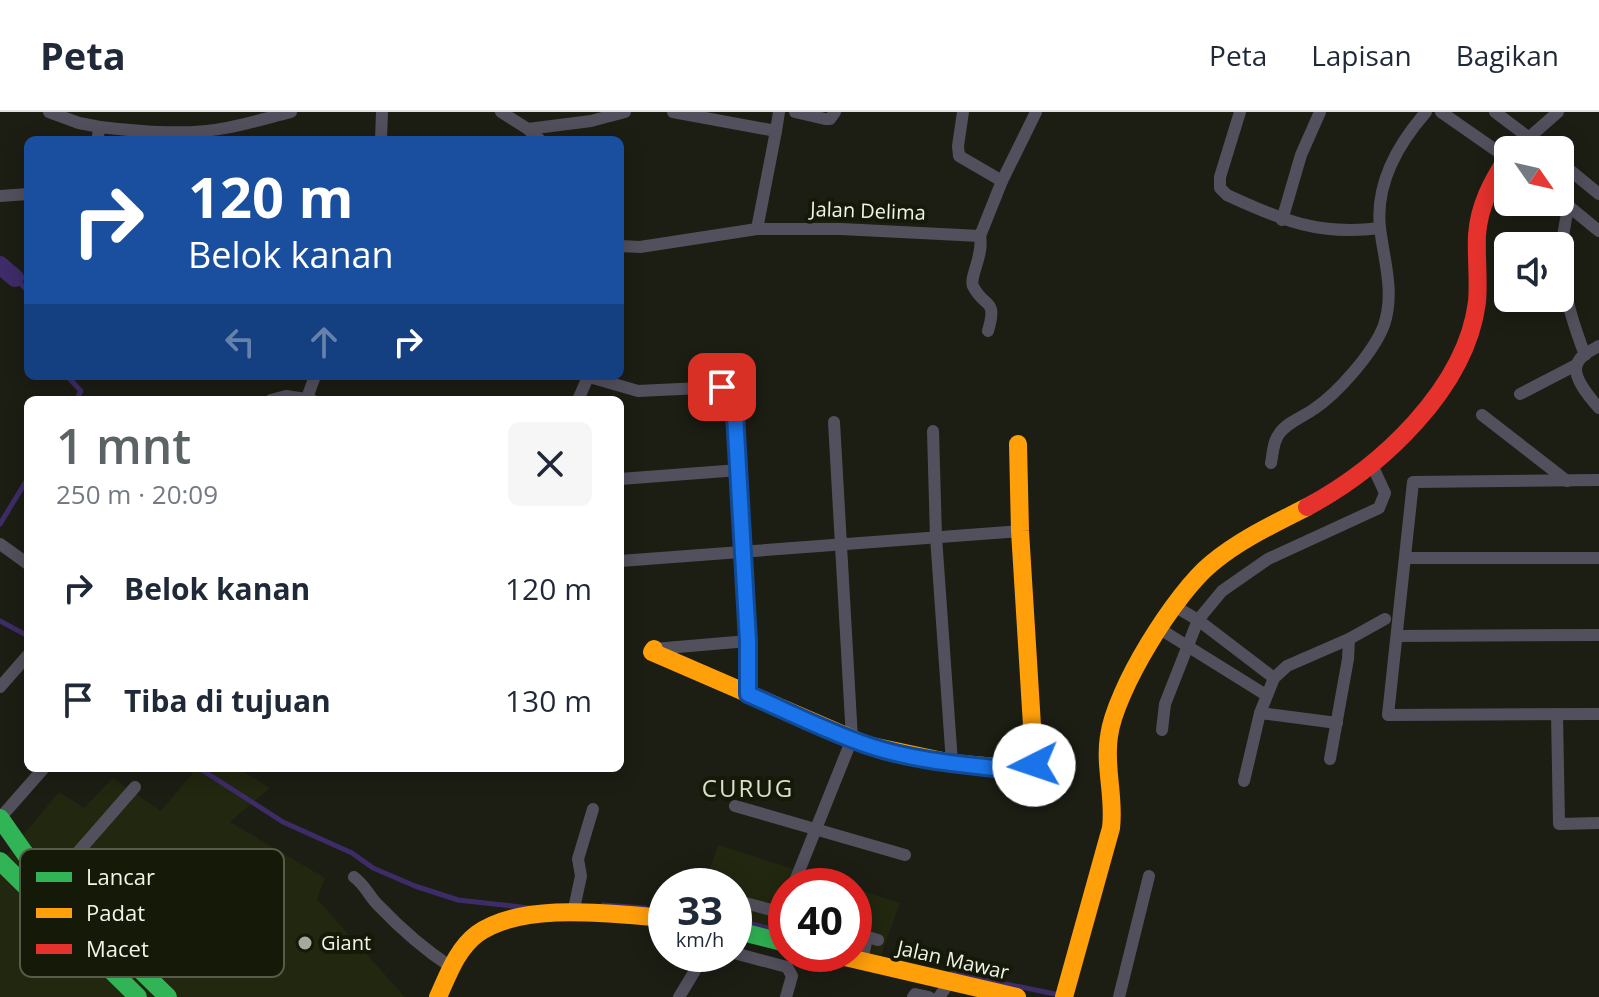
<!DOCTYPE html>
<html lang="id">
<head>
<meta charset="utf-8">
<style>
  body { margin:0; font-family:"Open Sans",sans-serif; background:#f6f6f7; color:#1f2937; height:100vh; display:flex; flex-direction:column; font-size:30px; white-space:nowrap }
  * { box-sizing:border-box; margin:0 }
  p { font-size:26px; color:#747a83 }
  .icon { flex:none; width:44px; height:44px; fill:none; stroke:currentColor; stroke-width:2; stroke-linecap:round; stroke-linejoin:round }
  .map { position:relative; flex:1; overflow:hidden }
  .sheet { position:absolute; left:24px; top:284px; width:600px; height:376px; display:flex; flex-direction:column; background:#fff; border-radius:12px; box-shadow:0 4px 20px #0003 }
  .sheet>* { flex:none }
  .top-card { position:absolute; left:24px; top:24px; width:600px; height:244px; border-radius:12px; box-shadow:0 4px 20px #0003; background:#1a4fa0; color:#fff; overflow:hidden }
  .needle { width:52px; rotate:124deg }
  .controls { position:absolute; left:1494px; top:24px; display:grid; gap:16px }
  .controls a { display:grid; place-items:center; width:80px; height:80px; border-radius:12px; background:#fff; box-shadow:0 4px 20px #0003; font-size:40px }
  .speed { position:absolute; left:648px; top:756px; display:flex; gap:16px; font-size:40px; font-weight:700; text-align:center }
  .speed>* { display:grid; place-content:center; width:104px; height:104px; border-radius:50%; background:#fff; box-shadow:0 4px 20px #0003; line-height:1 }
  .speed small { font-size:20px; font-weight:400 }
  .speed .limit { border:12px solid #d22; background:#fff; color:#111 }
  .pin { position:absolute; display:grid; place-items:center; width:68px; height:68px; color:#fff; margin:-34px; border-radius:16px; box-shadow:0 4px 12px #0006 }
  .me { position:absolute; width:88px; margin:-44px; rotate:266deg; stroke-linejoin:round; filter:drop-shadow(0 0 6px #0008) }
  .turn { display:flex; align-items:center; gap:28px; height:168px; padding:0 32px; font-size:36px }
  .turn .icon { width:104px; height:104px; stroke-width:2.5 }
  .turn b { display:block; font-size:56px; line-height:68px }
  .lanes { display:flex; align-items:center; height:76px; padding:0 32px; background:#0003; justify-content:center; gap:40px; direction:ltr }
  .lanes .off { opacity:.35 }
  .round { display:grid; place-items:center; flex:none; width:84px; height:84px; border-radius:12px; background:#f6f6f7 }
  .head { display:flex; align-items:center; justify-content:space-between; height:136px; padding:0 32px }
  h1 { font-size:48px; font-weight:600; line-height:60px; color:#5c6365 }
  ul { padding:0; list-style:none }
  li { display:flex; align-items:center; gap:24px; height:112px; padding:0 32px }
  li div { flex:1 }
  li b { display:block; font-size:30px }
  li em { font-style:normal }
  header { display:flex; align-items:center; gap:48px; box-sizing:border-box; height:112px; padding:0 40px; background:#fff; border-bottom:2px solid #e0e1e3 }
  header strong { font-size:38px }
  nav { display:flex; gap:44px; margin-inline-start:auto; font-size:28px }
  .map>svg:first-child { display:block }
  .built { fill:#222710 }
  .lines { fill:none; stroke-linecap:round; stroke-linejoin:round }
  .stream { stroke:#3e2c68; stroke-width:5 }
  .canal { stroke:#3e2c68; stroke-width:18 }
  .street { stroke:#53505d; stroke-width:12 }
  .fast { stroke:#30b455; stroke-width:18 }
  .slow { stroke:#ff9f0a; stroke-width:18 }
  .jam { stroke:#e5322d; stroke-width:18 }
  .route-casing { stroke:#114b97; stroke-width:20 }
  .route { stroke:#1a73e8; stroke-width:14 }
  .poi-dot { fill:#a6a99e; stroke:#151907; stroke-width:3 }
  .labels { text-anchor:middle; stroke-width:8; stroke-linejoin:round; paint-order:stroke }
  .street-label { font-size:20px; fill:#f1f4e8; stroke:#151907 }
  .poi-label { font-size:20px; fill:#f1f4e8; stroke:#151907; text-anchor:start }
  .quarter-label { font-size:24px; letter-spacing:2px; fill:#dae0c9; stroke:#151907 }
  .key { fill:#151907; stroke:#575b4a; stroke-width:2 }
  .key-label { font-size:22px; fill:#f1f4e8 }
</style>
</head>
<body>
<header>
<strong>Peta</strong>
<nav><a>Peta</a><a>Lapisan</a><a>Bagikan</a></nav>
</header>
<div class="map">
<svg width="1599" height="885" viewBox="0 0 1599 885">
  <rect width="100%" height="100%" fill="#1c1e14"/>
  <g class="built">
    <polygon points="197,656 238,656 270,676 230,710 325,766 317,787 405,885 0,885 0,751 59,680 84,696 113,666 161,699"/>
    <polygon points="718,733 847,774 786,774 786,824 734,808 734,774 704,774"/>
    <polygon points="854,776 900,791 878,851 854,842"/>
  </g>
  <g class="lines">
    <g class="stream">
      <polyline points="15,166 28,179"/>
      <polyline points="67,264 81,279 76,288"/>
      <polyline points="0,412 28,366"/>
      <polyline points="0,509 28,524"/>
      <polyline points="199,656 283,710 352,741 373,756 415,774 458,788 529,796"/>
      <polyline points="603,793 645,796"/>
      <polyline points="734,808 786,820"/>
      <polyline points="952,861 1060,883"/>
    </g>
    <polyline class="canal" points="0,153 15,166"/>
    <g class="street">
      <polyline points="49,0 79,11 100,15"/>
      <polyline points="501,0 528,17 540,28"/>
      <polyline points="673,0 776,19 757,117"/>
      <polyline points="795,0 825,7 830,7 835,0"/>
      <polyline points="963,0 958,34 959,44 1002,69"/>
      <path d="M1240 0 1220 65V76L1227 83C1281 108 1319 124 1380 116"/>
      <polyline points="1441,0 1507,46"/>
      <polyline points="1495,0 1545,38"/>
      <polyline points="528,17 591,9 625,0"/>
      <polyline points="776,19 779,0"/>
      <path d="M97 28 100 15C142 20 189 24 231 15 251 11 271 5 291 0"/>
      <polyline points="381,28 382,0"/>
      <polyline points="1515,38 1558,0"/>
      <polyline points="1560,50 1599,82"/>
      <polyline points="0,84 28,82"/>
      <polyline points="1560,87 1599,119"/>
      <path d="M1569 94C1554 149 1565 191 1585 243"/>
      <polyline points="1282,108 1301,43 1320,0"/>
      <path d="M980 124C984 143 969 165 973 174 984 197 998 185 988 219"/>
      <polyline points="620,134 640,135 757,117 841,117 980,124 1002,69 1036,0"/>
      <path d="M1599 234C1592 238 1582 242 1578 250 1570 263 1590 286 1599 296"/>
      <polyline points="586,264 638,279 722,275 734,285 748,529 748,582"/>
      <polyline points="1520,282 1576,253"/>
      <polyline points="307,286 315,264"/>
      <polyline points="271,288 286,284 312,288"/>
      <polyline points="578,288 588,265"/>
      <polyline points="1482,303 1567,369"/>
      <polyline points="933,319 936,425 952,651"/>
      <path d="M1271 351C1273 341 1273 330 1279 322 1287 310 1303 305 1314 297 1338 281 1374 240 1384 213 1395 180 1384 149 1380 116 1375 71 1398 32 1426 0"/>
      <polyline points="620,367 739,358"/>
      <polyline points="1599,368 1413,370 1388,603 1599,602"/>
      <polyline points="0,432 28,452"/>
      <polyline points="1405,446 1599,446"/>
      <polyline points="620,449 1020,419"/>
      <polyline points="1176,495 1198,508 1274,566"/>
      <polyline points="1160,517 1266,583"/>
      <polyline points="1397,524 1599,523"/>
      <polyline points="654,537 748,529"/>
      <polyline points="0,575 28,543"/>
      <polyline points="1260,601 1274,566 1287,554 1349,527 1385,507"/>
      <polyline points="1557,602 1559,712 1599,711"/>
      <polyline points="1162,618 1165,592 1198,508 1222,479 1268,447 1379,396 1385,381 1373,355"/>
      <polyline points="1330,647 1348,547 1349,527"/>
      <polyline points="1244,669 1260,601 1337,611"/>
      <polyline points="735,694 905,743"/>
      <polyline points="0,706 44,656"/>
      <path d="M354 765C365 773 369 784 378 793 400 816 425 838 451 855"/>
      <polyline points="51,771 135,675"/>
      <polyline points="793,774 852,627 834,310"/>
      <polyline points="734,788 786,802"/>
      <polyline points="573,801 581,764 578,747 593,697"/>
      <polyline points="854,821 878,828"/>
      <polyline points="772,828 786,790"/>
      <polyline points="734,841 787,855 792,864 786,885"/>
      <polyline points="862,849 867,825"/>
      <polyline points="679,885 705,842"/>
      <polyline points="913,885 915,882 929,885"/>
      <polyline points="939,885 949,871"/>
      <polyline points="1119,885 1149,764"/>
    </g>
    <g class="fast">
      <polyline points="0,706 33,753 168,885"/>
      <polyline points="0,749 138,885"/>
      <polyline points="734,818 786,831"/>
    </g>
    <g class="slow">
      <polyline points="654,537 652,540 867,633 952,651 1030,658 1034,653 1034,646 1020,419 1018,332"/>
      <polyline points="832,842 1017,885"/>
      <path d="M438 885C448 863 457 837 477 822 523 789 612 802 666 806"/>
      <path d="M1064 885 1111 716C1115 685 1104 655 1109 624 1115 578 1175 481 1212 451 1241 427 1274 412 1307 395"/>
    </g>
    <path class="jam" d="M1307 395C1380 356 1466 277 1477 190 1479 168 1476 146 1477 123 1479 94 1492 69 1508 45"/>
  </g>
  <g class="lines">
    <defs>
      <path id="route" d="M722 275 734 285 748 529V582C787 599 826 619 867 633 917 650 971 653 1024 659L1030 658 1034 653"/>
    </defs>
    <use href="#route" class="route-casing"/>
    <use href="#route" class="route"/>
  </g>
  <circle class="poi-dot" cx="305" cy="831" r="8"/>
  <g class="labels">
    <g class="street-label">
      <text transform="translate(868 99) rotate(2)" y="7">Jalan Delima</text>
      <text transform="translate(953 848) rotate(13)" y="7">Jalan Mawar</text>
    </g>
    <g class="poi-label">
      <text x="321" y="838">Giant</text>
    </g>
    <g class="quarter-label">
      <text x="748" y="685">CURUG</text>
    </g>
  </g>
  <rect x="20" y="737" width="264" height="128" rx="12" class="key"/>
  <rect x="36" y="760" width="36" height="10" fill="#30b455"/>
  <rect x="36" y="796" width="36" height="10" fill="#ff9f0a"/>
  <rect x="36" y="832" width="36" height="10" fill="#e5322d"/>
  <g class="key-label">
    <text x="86" y="773">Lancar</text>
    <text x="86" y="809">Padat</text>
    <text x="86" y="845">Macet</text>
  </g>
</svg>
<div class="controls">
<a><svg class="needle" viewBox="-14 -14 28 28"><path d="M0-13l5 13h-10z" fill="#e53935"/><path d="M0 13l5-13h-10z" fill="#747a83"/></svg></a>
<a><svg class="icon" aria-label="sound" viewBox="0 0 24 24"><path d="M4 9h4l5-4v14l-5-4H4zM17 9q2 3 0 6"/></svg></a>
</div>
<div class="speed"><div>33<small>km/h</small></div><div class="limit">40</div></div>
<div class="pin" style="left:722px;top:275px;background:#d93025"><svg class="icon" aria-label="arrive" viewBox="0 0 24 24"><path d="M6 21V4h12l-3 4 3 4H6"/></svg></div>
<svg class="me" style="left:1034px;top:653px" viewBox="-20 -20 40 40"><circle r="19" fill="#fff"/><path d="M0-13L10 11 0 6-10 11z" fill="#1a73e8"/></svg>
<div class="top-card">
<div class="turn"><svg class="icon" aria-label="right" viewBox="0 0 24 24"><path d="M7 20v-9h11M14 6l5 5-5 5"/></svg><div><b>120 m</b>Belok kanan</div></div>
<div class="lanes"><svg class="icon off" aria-label="left" viewBox="0 0 24 24"><path d="M17 20v-9H6M10 6l-5 5 5 5"/></svg><svg class="icon off" aria-label="ahead" viewBox="0 0 24 24"><path d="M12 20V5M6 11l6-6 6 6"/></svg><svg class="icon" aria-label="right" viewBox="0 0 24 24"><path d="M7 20v-9h11M14 6l5 5-5 5"/></svg></div>
</div>
<section class="sheet">
<div class="head"><div><h1>1 mnt</h1><p>250 m · 20:09</p></div><a class="round"><svg class="icon" aria-label="close" viewBox="0 0 24 24"><path d="M6 6l12 12M18 6L6 18"/></svg></a></div>
<ul>
<li><svg class="icon" aria-label="right" viewBox="0 0 24 24"><path d="M7 20v-9h11M14 6l5 5-5 5"/></svg><div><b>Belok kanan</b></div><em>120 m</em></li>
<li><svg class="icon" aria-label="arrive" viewBox="0 0 24 24"><path d="M6 21V4h12l-3 4 3 4H6"/></svg><div><b>Tiba di tujuan</b></div><em>130 m</em></li>
</ul>
</section>
</div>
</body>
</html>
